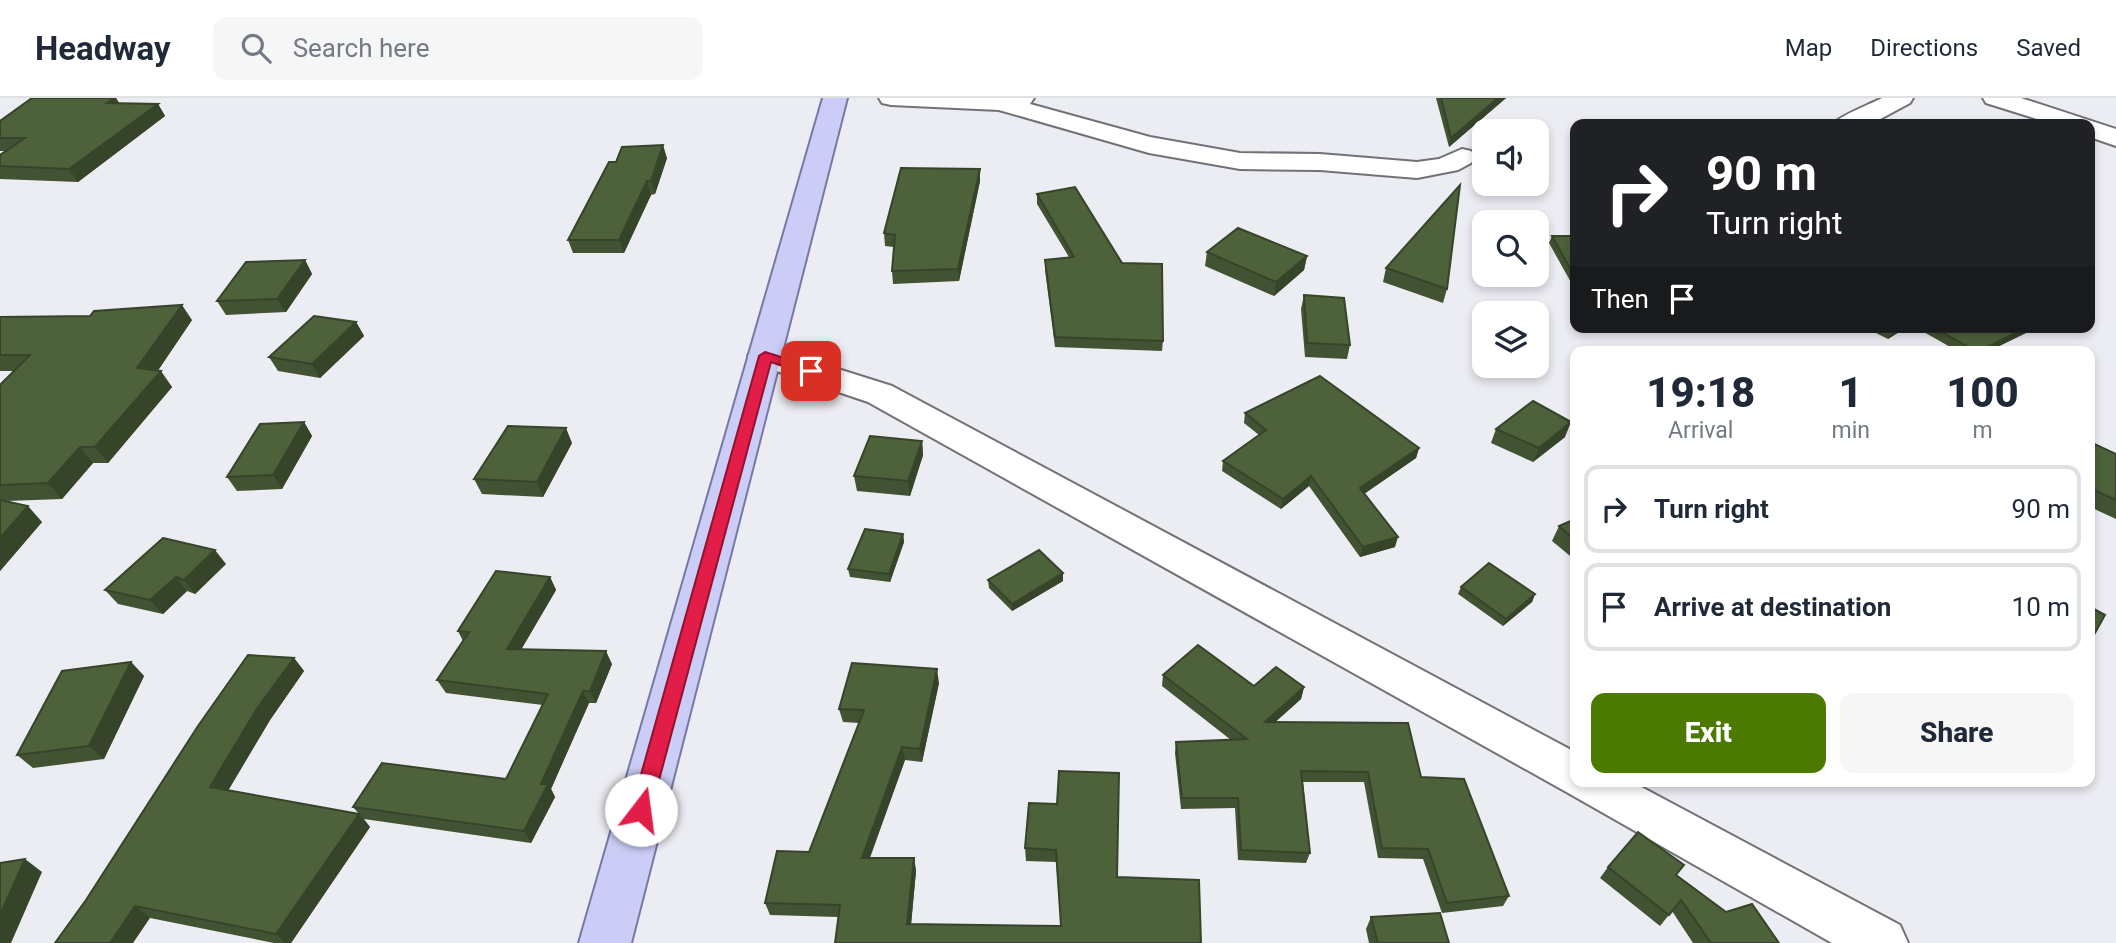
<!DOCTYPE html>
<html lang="en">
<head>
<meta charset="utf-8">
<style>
  body { margin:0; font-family:Roboto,sans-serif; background:#f6f6f7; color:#1f2937; height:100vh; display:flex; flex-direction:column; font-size:26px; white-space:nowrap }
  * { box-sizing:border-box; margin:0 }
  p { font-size:23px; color:#747a83 }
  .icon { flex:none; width:38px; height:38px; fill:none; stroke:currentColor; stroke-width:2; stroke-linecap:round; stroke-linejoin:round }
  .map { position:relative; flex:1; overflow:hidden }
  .panel { position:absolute; left:1570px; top:248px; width:525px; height:441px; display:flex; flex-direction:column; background:#fff; border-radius:14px; box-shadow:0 4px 10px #0003 }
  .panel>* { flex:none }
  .banner { position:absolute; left:1570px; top:21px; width:525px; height:214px; border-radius:14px; box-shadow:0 4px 10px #0003; background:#202124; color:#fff; overflow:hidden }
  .tools { position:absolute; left:1472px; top:21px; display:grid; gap:14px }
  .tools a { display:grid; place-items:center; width:77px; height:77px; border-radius:14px; background:#fff; box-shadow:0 4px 10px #0003; font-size:35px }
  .pin { position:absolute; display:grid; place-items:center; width:60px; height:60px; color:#fff; margin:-30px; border-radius:14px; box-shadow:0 4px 10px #0006 }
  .me { position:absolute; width:77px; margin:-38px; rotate:15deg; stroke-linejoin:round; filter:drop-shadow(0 0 5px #0008) }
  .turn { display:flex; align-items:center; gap:24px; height:147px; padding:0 21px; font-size:32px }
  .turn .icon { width:91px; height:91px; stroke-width:2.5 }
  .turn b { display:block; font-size:49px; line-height:60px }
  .then { display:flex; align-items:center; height:66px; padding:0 21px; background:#0003; gap:14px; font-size:26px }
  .eta { display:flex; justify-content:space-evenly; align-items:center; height:119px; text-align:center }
  .eta b { font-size:42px; font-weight:800; line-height:49px }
  .action { display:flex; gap:14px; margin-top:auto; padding:14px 21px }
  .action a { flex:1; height:80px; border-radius:14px; background:#4c7a00; color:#fff; font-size:28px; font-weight:800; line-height:80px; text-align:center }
  .action a+a { background:#f6f6f7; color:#1f2937 }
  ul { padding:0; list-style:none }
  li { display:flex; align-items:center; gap:21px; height:88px; margin:0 14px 10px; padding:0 7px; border:4px solid #e0e1e3; border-radius:14px }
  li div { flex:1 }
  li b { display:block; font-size:26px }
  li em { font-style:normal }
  header { display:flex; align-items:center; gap:42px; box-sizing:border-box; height:98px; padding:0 35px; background:#fff; border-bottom:2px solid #e0e1e3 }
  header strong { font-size:33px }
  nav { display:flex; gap:38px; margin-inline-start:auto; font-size:24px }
  .search { width:490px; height:63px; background:#f6f6f7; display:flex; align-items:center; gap:18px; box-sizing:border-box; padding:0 24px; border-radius:14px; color:#747a83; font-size:26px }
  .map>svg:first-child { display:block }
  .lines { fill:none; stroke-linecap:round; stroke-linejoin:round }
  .minor-casing { stroke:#717177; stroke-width:4 }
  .major-casing { stroke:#7678a6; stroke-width:4 }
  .minor { fill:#fff; fill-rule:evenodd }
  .major { fill:#cbcdf6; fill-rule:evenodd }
  .wall { fill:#425333 }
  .shaded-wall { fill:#364429 }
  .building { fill:#4d613b; stroke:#364429; stroke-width:2 }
  .route { fill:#e11d48; stroke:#92132f; stroke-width:2 }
</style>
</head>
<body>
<header>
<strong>Headway</strong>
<div class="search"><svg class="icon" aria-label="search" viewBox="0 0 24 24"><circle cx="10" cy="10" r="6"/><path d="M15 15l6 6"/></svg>Search here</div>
<nav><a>Map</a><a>Directions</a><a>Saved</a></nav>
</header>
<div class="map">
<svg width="2116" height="845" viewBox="0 0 2116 845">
  <rect width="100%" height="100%" fill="#ececf3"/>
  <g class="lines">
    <defs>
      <g id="minor">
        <polygon points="879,0 1034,0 1030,6 1150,39 1240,55 1320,56 1417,64 1439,61 1462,51 1471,53 1475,59 1471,65 1458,72 1417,80 1320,72 1240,71 1149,55 999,12 891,7 882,5"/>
        <path d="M1882 0H1913L1910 5 1871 26H1833C1839 18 1871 6 1882 0Z"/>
        <polygon points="1983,0 2021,0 2116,31 2116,48 2090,39 2090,26 2053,26 1986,5"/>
        <polygon points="765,248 892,288 1575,654 1575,684 1632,684 1900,827 1908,845 1832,845 1570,696 868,304 753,265 748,258 753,251"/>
      </g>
      <polygon id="major" points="823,0 847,0 631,845 579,845"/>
    </defs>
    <use href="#minor" class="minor-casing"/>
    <use href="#major" class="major-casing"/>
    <use href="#minor" class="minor"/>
    <use href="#major" class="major"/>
  </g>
  <g class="wall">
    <polygon points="32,0 116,0 119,5 158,6 165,18 78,84 0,81 0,57 7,53 0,53 0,23"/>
    <polygon points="1436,0 1506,0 1449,49"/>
    <polygon points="667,60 655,96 651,97 624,155 573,155 568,142"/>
    <polygon points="980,71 980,83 959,183 893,186 892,173 894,149 885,148 884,135"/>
    <polygon points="1037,96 1163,243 1162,253 1055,249 1045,172 1045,162 1069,159 1037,106"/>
    <polygon points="1552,138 1575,138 1575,189 1573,188 1549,145"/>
    <polygon points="1207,154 1307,158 1304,172 1274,198 1205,168"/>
    <polygon points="305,162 312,176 286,214 226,217 217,203"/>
    <polygon points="1386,170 1447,191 1443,205 1383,184"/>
    <polygon points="1304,197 1350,247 1347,261 1305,259 1301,211"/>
    <polygon points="0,219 192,222 158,272 172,289 108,365 93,365 62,401 7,403 42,424 0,473 0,287 15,273 0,273"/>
    <polygon points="356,224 364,238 320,280 278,273 269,259"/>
    <polygon points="1864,229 1907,229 1888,241"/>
    <polygon points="1915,229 2038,229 1987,254 1959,254"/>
    <polygon points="1245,315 1419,350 1416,360 1364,396 1395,449 1360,459 1309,388 1281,411 1222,373 1223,363 1259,337 1244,325"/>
    <polygon points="304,324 312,338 282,391 237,393 227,379"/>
    <polygon points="1496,331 1565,339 1533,364 1491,345"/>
    <polygon points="922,343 923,357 910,398 857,393 854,378"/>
    <polygon points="2090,344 2116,356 2116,421 2090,409"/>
    <polygon points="572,345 543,399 482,396 474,381"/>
    <polygon points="1575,421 1575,462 1552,443 1559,428"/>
    <polygon points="903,436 904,444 890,484 850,479 848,471"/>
    <polygon points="226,466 195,496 187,493 163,516 118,506 105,492"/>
    <polygon points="550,479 556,492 521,551 612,566 596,605 589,605 551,691 555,699 531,745 364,721 370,729 291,845 274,845 150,820 86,802 294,560 304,573 270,622 228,693 359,716 353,709 506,681 543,607 446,595 437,582 463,543 458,533"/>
    <polygon points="988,482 1063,483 1012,513 989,490"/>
    <polygon points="1461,489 1535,496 1532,504 1503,528 1458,496"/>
    <polygon points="131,564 144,578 104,661 33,670 17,657"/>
    <polygon points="1163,577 1254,588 1304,589 1301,601 1275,624 1421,679 1509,798 1503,808 1442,815 1423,761 1378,760 1364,684 1303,684 1310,755 1306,765 1238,762 1235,710 1181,711 1175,655 1176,644 1231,642 1162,588"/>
    <polygon points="939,585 922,664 905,662 870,760 914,760 916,773 911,826 1061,828 1056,764 1026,763 1025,750 1029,705 1117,779 1201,845 835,845 838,819 770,817 765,805 809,754 859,625 843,624 839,611"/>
    <polygon points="1608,769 1676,777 1726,814 1779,845 1693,845 1672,813 1660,828 1600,780"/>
    <polygon points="1371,819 1449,845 1369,845 1366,831"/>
  </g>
  <g class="shaded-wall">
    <polygon points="114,0 116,0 123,12 107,5"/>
    <polygon points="1498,0 1506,0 1449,49 1451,40"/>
    <polygon points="158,6 165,18 78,84 69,71"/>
    <polygon points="663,47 667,60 655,96 651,83"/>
    <polygon points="980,71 980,83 959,183 958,171"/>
    <polygon points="647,83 651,97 624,155 619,142"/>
    <polygon points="1307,158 1304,172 1274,198 1276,184"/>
    <polygon points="305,162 312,176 286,214 277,201"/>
    <polygon points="182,207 192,222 149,286 137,270"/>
    <polygon points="356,224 364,238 320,280 312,266"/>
    <polygon points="1900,229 1907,229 1888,241 1893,234"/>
    <polygon points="2028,229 2038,229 1987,254 1977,254"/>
    <polygon points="161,273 172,289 108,365 95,349"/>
    <polygon points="304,324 312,338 282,391 273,377"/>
    <polygon points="1571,324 1565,339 1533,364 1539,350"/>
    <polygon points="566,330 572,345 543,399 537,384"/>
    <polygon points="922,343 923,357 910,398 908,383"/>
    <polygon points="80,349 93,365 62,401 48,385"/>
    <polygon points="1419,350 1416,360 1358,400 1360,390"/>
    <polygon points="1311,378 1309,388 1281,411 1283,401"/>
    <polygon points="28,408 42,424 0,473 0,440"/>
    <polygon points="903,436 904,444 890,484 889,476"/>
    <polygon points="1398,439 1395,449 1360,459 1363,449"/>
    <polygon points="215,452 226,466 195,496 184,482"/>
    <polygon points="1063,475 1063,483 1012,513 1012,506"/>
    <polygon points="176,479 187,493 163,516 150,502"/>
    <polygon points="550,479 556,492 514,564 507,551"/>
    <polygon points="1535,496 1532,504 1503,528 1506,521"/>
    <polygon points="606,553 612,566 596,605 590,593"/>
    <polygon points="294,560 304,573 270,622 222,702 210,689 258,609"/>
    <polygon points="131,564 144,578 104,661 89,648"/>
    <polygon points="937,571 939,585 922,664 920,651"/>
    <polygon points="1304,589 1301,601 1263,635 1265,624"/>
    <polygon points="583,593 589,605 551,691 555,699 531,745 524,733 541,686"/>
    <polygon points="902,649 905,662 865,772 862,760"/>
    <polygon points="359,716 370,729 291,845 285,845 276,836"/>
    <polygon points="914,760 916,773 910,838 907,826"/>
    <polygon points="25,761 42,774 11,845 0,845 0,817"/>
    <polygon points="135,808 150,820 133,845 110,845"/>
  </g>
  <g class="building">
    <polygon points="32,0 114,0 107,5 158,6 69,71 0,68 0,57 25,40 0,40 0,23"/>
    <polygon points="1441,0 1498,0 1451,40"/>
    <polygon points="663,47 651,83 647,83 619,142 568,142 609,64 616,64 622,49"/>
    <polygon points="901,70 980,71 958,171 892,173 895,137 884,135"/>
    <polygon points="1460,87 1447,191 1386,170"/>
    <polygon points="1075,89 1122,165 1162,166 1163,243 1055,239 1045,162 1074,159 1037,96"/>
    <polygon points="1238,130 1307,158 1276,184 1207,154"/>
    <polygon points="1552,138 1575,138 1575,179"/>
    <polygon points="305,162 277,201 217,203 246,164"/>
    <polygon points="1304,197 1344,200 1350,247 1307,245"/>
    <polygon points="182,207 137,270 161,273 95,349 80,349 48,385 0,387 0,287 30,257 0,257 0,219 90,218 94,213"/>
    <polygon points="314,218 356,224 312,266 269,259"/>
    <polygon points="1883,229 1900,229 1893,234"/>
    <polygon points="1933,229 2028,229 1977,254"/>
    <polygon points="1320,278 1419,350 1360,390 1398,439 1363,449 1311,378 1283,401 1223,363 1266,332 1245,315"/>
    <polygon points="1533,303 1571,324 1539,350 1496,331"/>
    <polygon points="304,324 273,377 227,379 260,326"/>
    <polygon points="508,328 566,330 537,384 474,381"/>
    <polygon points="870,338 922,343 908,383 854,378"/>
    <polygon points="2090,344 2116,356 2116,402 2090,390"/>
    <polygon points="0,402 28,408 0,440"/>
    <polygon points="1575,421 1575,442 1559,428"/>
    <polygon points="865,431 903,436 889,476 848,471"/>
    <polygon points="163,440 215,452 184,482 176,479 150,502 105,492"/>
    <polygon points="1039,452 1063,475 1012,506 988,482"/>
    <polygon points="1489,465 1535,496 1506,521 1461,489"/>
    <polygon points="496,473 550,479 507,551 606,553 590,593 583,593 541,686 548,686 524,733 353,709 382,665 506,681 548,596 437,582 469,534 458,533"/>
    <polygon points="2090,509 2105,517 2090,544"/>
    <polygon points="1198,547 1254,588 1276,569 1304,589 1265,624 1408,625 1421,679 1464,681 1509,798 1447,805 1428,751 1382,750 1368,674 1301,673 1310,755 1241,752 1238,700 1182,700 1176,644 1247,641 1163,577"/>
    <polygon points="248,557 294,560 258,609 210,689 359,716 276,836 135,808 110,845 55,845 86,802 198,628"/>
    <polygon points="131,564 89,648 17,657 62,573"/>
    <polygon points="852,565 937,571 920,651 902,649 862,760 914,760 907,826 1061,828 1056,752 1025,750 1029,705 1057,706 1059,673 1119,675 1117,779 1199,782 1201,845 835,845 840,807 765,805 777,753 809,754 864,612 839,611"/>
    <polygon points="1638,734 1684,767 1676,777 1726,814 1752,806 1779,845 1711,845 1681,802 1669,817 1608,769"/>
    <polygon points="25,761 0,817 0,765"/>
    <polygon points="1440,815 1449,845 1378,845 1371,819"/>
  </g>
  <polygon class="route" points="765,254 816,270 818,273 811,278 771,264 651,712 648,718 641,720 634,718 631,712 759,258"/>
</svg>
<div class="tools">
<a><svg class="icon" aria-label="sound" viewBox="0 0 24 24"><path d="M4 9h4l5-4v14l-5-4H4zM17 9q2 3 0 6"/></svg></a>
<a><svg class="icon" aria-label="search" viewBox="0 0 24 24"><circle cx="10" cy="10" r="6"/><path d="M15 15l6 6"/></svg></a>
<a><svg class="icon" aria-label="layers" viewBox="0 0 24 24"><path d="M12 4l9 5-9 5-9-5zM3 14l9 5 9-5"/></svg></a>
</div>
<div class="pin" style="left:811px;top:273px;background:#d93025"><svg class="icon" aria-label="arrive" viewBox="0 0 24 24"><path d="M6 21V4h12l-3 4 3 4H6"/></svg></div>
<svg class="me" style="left:641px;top:712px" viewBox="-20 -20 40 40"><circle r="19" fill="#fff"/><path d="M0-13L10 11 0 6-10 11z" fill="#e11d48"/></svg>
<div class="banner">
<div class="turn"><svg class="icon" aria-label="right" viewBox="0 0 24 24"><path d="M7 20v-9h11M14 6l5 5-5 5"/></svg><div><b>90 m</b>Turn right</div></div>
<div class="then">Then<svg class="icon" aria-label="arrive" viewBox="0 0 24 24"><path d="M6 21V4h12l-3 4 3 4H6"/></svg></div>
</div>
<section class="panel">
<div class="eta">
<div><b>19:18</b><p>Arrival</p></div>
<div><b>1</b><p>min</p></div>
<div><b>100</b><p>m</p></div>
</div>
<ul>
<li><svg class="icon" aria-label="right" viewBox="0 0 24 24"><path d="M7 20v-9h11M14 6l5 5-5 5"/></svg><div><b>Turn right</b></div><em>90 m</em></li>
<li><svg class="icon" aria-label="arrive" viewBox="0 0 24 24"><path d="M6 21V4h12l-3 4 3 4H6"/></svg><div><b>Arrive at destination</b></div><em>10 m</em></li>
</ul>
<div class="action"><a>Exit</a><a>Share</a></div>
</section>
</div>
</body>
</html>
